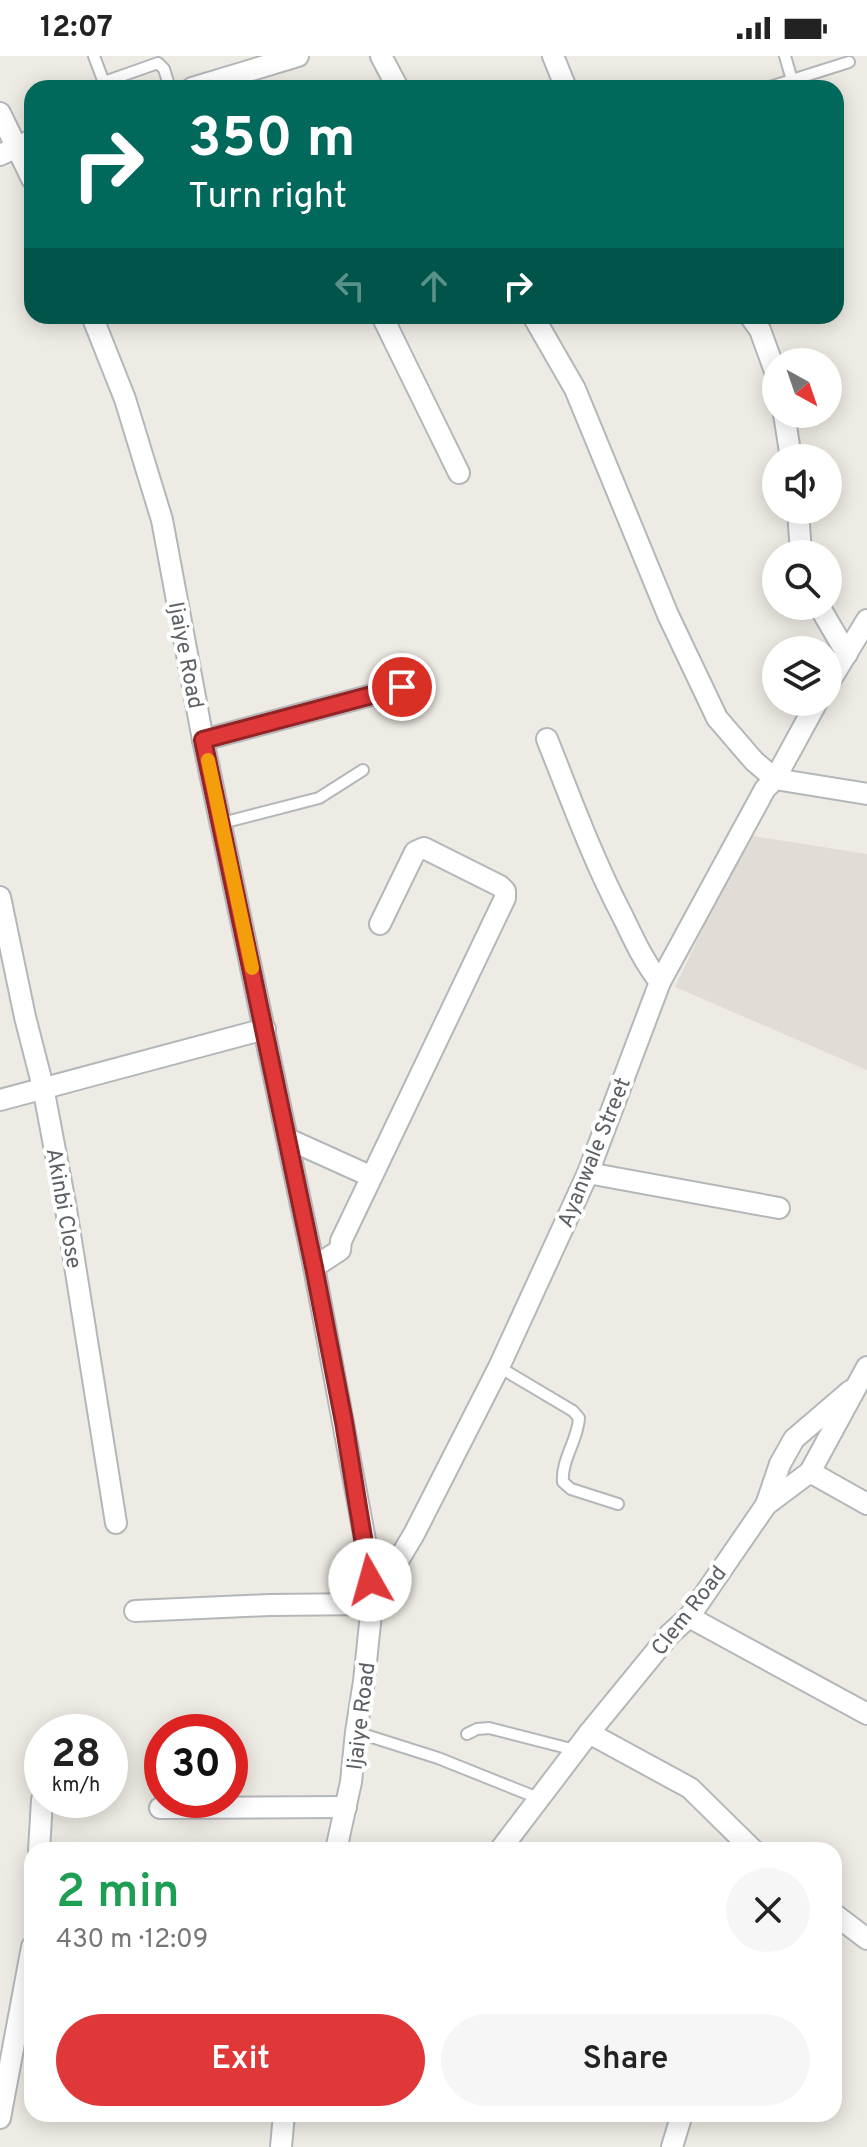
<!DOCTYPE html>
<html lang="en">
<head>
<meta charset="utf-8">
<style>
  body { margin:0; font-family:Overpass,sans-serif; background:#f6f6f6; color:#222; height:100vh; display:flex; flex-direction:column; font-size:30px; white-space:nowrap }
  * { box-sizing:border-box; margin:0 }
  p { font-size:26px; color:#767676 }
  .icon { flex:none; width:44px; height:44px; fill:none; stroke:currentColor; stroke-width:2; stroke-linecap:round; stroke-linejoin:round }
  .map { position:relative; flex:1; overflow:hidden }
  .panel { position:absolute; left:24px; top:1786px; width:818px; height:280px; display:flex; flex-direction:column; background:#fff; border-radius:24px; box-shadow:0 4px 20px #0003 }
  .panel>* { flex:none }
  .guide { position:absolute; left:24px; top:24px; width:820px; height:244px; border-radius:24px; box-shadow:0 4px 20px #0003; background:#00695c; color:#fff; overflow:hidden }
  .needle { width:52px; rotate:140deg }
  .buttons { position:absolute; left:762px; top:292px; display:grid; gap:16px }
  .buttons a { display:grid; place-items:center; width:80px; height:80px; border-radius:50%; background:#fff; box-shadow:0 4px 20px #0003; font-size:40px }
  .speed { position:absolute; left:24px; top:1658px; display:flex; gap:16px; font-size:40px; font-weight:700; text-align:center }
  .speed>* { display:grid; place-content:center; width:104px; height:104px; border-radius:50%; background:#fff; box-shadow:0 4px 20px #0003; line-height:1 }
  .speed small { font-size:20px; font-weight:400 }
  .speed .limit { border:12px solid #d22; background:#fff; color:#111 }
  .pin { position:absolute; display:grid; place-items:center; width:68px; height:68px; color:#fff; margin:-34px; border:4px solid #fff; border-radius:50%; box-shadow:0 2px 8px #0007 }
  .me { position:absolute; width:88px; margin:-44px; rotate:353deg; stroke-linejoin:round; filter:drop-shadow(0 0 6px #0008) }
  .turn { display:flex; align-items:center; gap:28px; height:168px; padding:0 32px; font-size:36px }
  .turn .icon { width:104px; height:104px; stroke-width:2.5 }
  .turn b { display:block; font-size:56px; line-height:68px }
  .lanes { display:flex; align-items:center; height:76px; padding:0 32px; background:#0003; justify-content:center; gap:40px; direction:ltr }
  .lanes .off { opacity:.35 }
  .round { display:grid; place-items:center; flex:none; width:84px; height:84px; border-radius:42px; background:#f6f6f6 }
  .overview { display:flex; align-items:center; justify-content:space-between; height:136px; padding:0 32px }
  h1 { font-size:48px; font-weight:600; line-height:60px; color:#1e9e55 }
  .action { display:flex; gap:16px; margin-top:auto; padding:16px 32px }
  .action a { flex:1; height:92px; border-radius:48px; background:#e03739; color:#fff; font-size:32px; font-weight:600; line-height:92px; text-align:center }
  .action a+a { background:#f6f6f6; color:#222 }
  .status { display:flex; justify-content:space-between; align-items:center; height:56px; padding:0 40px; background:#fff; direction:ltr }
  .status svg { height:22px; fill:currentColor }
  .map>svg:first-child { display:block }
  .education { fill:#e1dcd5 }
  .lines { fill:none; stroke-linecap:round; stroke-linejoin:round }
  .service-casing { stroke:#b4b7ba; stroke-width:14 }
  .minor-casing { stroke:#b4b7ba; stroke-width:24 }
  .service { stroke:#fff; stroke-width:10 }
  .minor { stroke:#fff; stroke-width:20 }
  .route-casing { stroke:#922425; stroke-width:20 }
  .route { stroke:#e03739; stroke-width:14 }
  .slow { stroke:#f59e0b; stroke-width:14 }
  .labels { text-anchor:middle; stroke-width:8; stroke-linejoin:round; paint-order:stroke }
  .street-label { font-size:22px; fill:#5c6064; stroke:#fff }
</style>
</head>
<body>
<div class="status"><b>12:07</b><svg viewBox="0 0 49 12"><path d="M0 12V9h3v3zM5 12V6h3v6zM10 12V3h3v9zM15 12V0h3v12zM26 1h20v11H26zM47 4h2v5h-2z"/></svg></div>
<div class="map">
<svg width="867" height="2091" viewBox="0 0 867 2091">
  <rect width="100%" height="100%" fill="#eeebe4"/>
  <polygon class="education" points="747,779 867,798 867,1014 675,931"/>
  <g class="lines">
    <defs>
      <g id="service">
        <polyline points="94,0 103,24 107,25 158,7 164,13 170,32"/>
        <polyline points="785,0 792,24 849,6"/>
        <polyline points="767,32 792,24"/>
        <polyline points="222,767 319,742 363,714"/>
        <path d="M499 1311 573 1355 579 1362C578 1384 561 1404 563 1426L571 1433 618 1448"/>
        <polyline points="356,1676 438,1702 538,1742"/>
        <polyline points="467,1678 477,1673 489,1672 575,1694"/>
      </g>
      <g id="minor">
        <polyline points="381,0 398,32"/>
        <polyline points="553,0 566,32"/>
        <polyline points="192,32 298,0"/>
        <polyline points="0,57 32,123"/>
        <polyline points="0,99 32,84"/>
        <polyline points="92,260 125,343 162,464 203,684 314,1211 368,1500 372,1548 364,1625 356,1676 351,1726 336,1794"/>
        <polyline points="382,260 459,417"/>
        <polyline points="533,260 575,333 668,559 717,662 754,705 775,723 867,738"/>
        <polyline points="750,260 760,274 776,318"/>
        <polyline points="784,358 791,402"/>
        <polyline points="798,454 801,498"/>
        <polyline points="819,550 847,598"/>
        <polyline points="828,628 867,564"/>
        <path d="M547 683C571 743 593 804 623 861 634 884 644 906 660 926"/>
        <polyline points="203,684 402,631"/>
        <polyline points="0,841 25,961 43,1031 65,1147 116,1467"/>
        <polyline points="0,1044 265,973"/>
        <polyline points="288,1083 370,1120"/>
        <polyline points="588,1117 779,1152"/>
        <polyline points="314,1211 340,1194 341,1185 505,842 505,835 500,830 424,792 415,796 380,868"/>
        <polyline points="810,1416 867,1448"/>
        <polyline points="766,1449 780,1408 794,1383 850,1335"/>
        <polyline points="135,1555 269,1549 372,1548 414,1478 499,1311 588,1117 660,926 765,733 775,723 817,646"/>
        <polyline points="689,1561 867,1658"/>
        <polyline points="589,1677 690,1732 753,1794"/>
        <polyline points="160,1752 346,1751"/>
        <polyline points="39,1794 42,1744"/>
        <polyline points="500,1794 589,1677 670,1578 689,1561 766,1449 810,1416 867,1311"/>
        <polyline points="834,1858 867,1883"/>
        <polyline points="0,2062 32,1891"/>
        <polyline points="281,2091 284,2058"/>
        <polyline points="672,2091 682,2058"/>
      </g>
    </defs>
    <use href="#service" class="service-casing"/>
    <use href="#minor" class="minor-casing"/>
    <use href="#service" class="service"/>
    <use href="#minor" class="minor"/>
  </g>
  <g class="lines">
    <defs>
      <polyline id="route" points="370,1524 344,1366 314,1211 203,684 402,631"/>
    </defs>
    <use href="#route" class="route-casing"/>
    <use href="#route" class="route"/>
    <polyline class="slow" points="208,704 252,912"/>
  </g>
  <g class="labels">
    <g class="street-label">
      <text transform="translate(187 599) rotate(79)" y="8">Ijaiye Road</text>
      <text transform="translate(593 1096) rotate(-68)" y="8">Ayanwale Street</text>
      <text transform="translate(65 1152) rotate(80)" y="8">Akinbi Close</text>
      <text transform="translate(688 1554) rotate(-52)" y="8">Clem Road</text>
      <text transform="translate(360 1660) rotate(-83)" y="8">Ijaiye Road</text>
    </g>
  </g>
</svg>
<div class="buttons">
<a><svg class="needle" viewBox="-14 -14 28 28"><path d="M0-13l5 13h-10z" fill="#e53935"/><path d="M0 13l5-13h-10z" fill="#767676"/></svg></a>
<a><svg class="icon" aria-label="sound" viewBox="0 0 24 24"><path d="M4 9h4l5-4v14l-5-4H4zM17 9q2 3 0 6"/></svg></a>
<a><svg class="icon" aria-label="search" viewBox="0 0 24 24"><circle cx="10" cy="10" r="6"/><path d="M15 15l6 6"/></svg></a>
<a><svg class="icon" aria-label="layers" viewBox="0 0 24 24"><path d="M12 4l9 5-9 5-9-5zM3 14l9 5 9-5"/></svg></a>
</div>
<div class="speed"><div>28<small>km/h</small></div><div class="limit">30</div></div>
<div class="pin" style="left:402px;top:631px;background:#d93025"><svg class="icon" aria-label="arrive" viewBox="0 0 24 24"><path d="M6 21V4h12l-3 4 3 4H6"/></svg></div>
<svg class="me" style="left:370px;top:1524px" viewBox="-20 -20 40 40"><circle r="19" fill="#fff"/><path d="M0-13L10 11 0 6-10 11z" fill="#e03739"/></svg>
<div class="guide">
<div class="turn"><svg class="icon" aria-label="right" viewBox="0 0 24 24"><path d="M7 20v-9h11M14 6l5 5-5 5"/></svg><div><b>350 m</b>Turn right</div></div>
<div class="lanes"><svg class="icon off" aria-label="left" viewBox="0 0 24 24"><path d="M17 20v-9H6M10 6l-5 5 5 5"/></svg><svg class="icon off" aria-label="ahead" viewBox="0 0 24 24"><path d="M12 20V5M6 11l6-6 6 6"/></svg><svg class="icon" aria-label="right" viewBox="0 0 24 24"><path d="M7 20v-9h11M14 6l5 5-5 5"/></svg></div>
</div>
<section class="panel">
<div class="overview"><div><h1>2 min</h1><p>430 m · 12:09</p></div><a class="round"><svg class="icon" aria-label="close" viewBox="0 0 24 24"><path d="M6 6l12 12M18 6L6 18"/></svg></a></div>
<div class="action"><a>Exit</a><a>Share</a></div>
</section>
</div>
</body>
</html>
